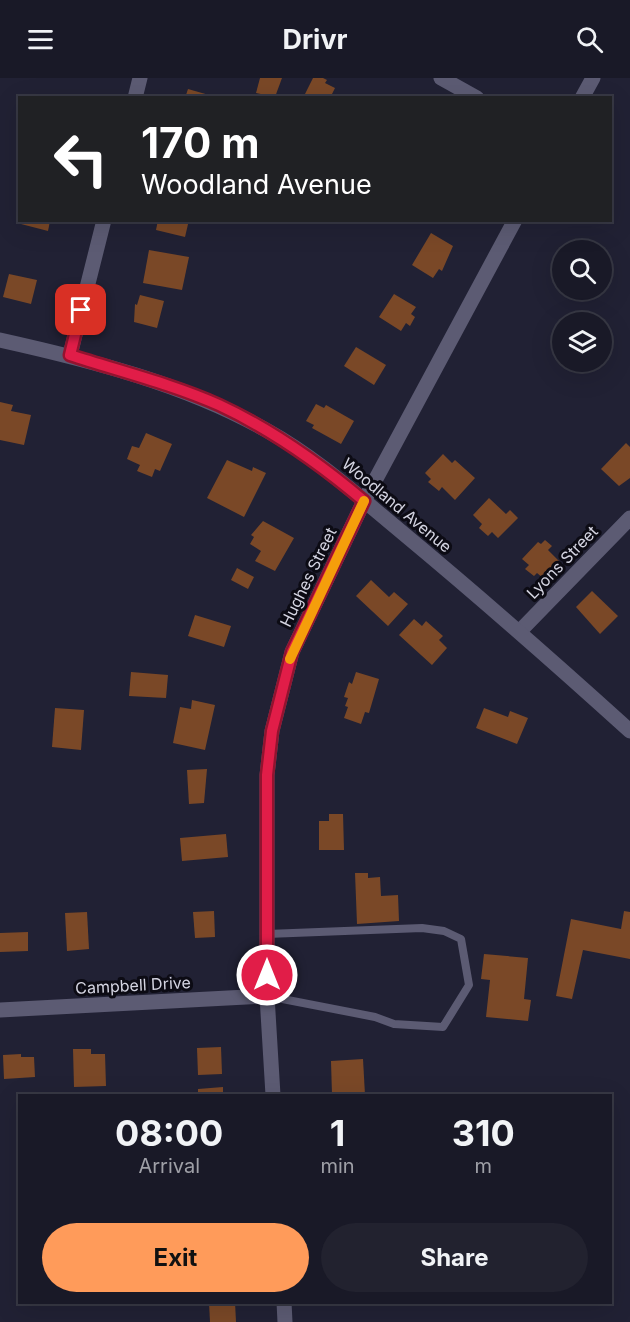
<!DOCTYPE html>
<html lang="en">
<head>
<meta charset="utf-8">
<style>
  body { margin:0; font-family:Inter,sans-serif; background:#22222f; color:#f1f3f6; height:100vh; display:flex; flex-direction:column; font-size:22px; white-space:nowrap }
  * { box-sizing:border-box; margin:0 }
  p { font-size:20px; color:#9fa0a7 }
  .icon { flex:none; width:33px; height:33px; fill:none; stroke:currentColor; stroke-width:2; stroke-linecap:round; stroke-linejoin:round }
  .map { position:relative; flex:1; overflow:hidden }
  .sheet { position:absolute; left:18px; top:1016px; width:594px; height:210px; display:flex; flex-direction:column; background:#191927; border-radius:0px; box-shadow:0 6px 24px #0002,0 0 0 2px #373844 }
  .sheet>* { flex:none }
  .hud { position:absolute; left:18px; top:18px; width:594px; height:126px; border-radius:0px; box-shadow:0 6px 24px #0002,0 0 0 2px #373844; background:#202124; color:#fff; overflow:hidden }
  .controls { position:absolute; left:552px; top:162px; display:grid; gap:12px }
  .controls a { display:grid; place-items:center; width:60px; height:60px; border-radius:50%; background:#191927; box-shadow:0 6px 24px #0002,0 0 0 2px #373844; font-size:30px }
  .pin { position:absolute; display:grid; place-items:center; width:51px; height:51px; color:#fff; margin:-26px; border-radius:12px; box-shadow:0 3px 9px #0006 }
  .me { position:absolute; width:66px; margin:-33px; rotate:0deg; stroke-linejoin:round; filter:drop-shadow(0 0 4px #0008) }
  .turn { display:flex; align-items:center; gap:21px; height:126px; padding:0 24px; font-size:27px }
  .turn .icon { width:78px; height:78px; stroke-width:2.5 }
  .turn b { display:block; font-size:42px; line-height:51px }
  .eta { display:flex; justify-content:space-evenly; align-items:center; height:102px; text-align:center }
  .eta b { font-size:36px; font-weight:700; line-height:42px }
  .cta { display:flex; gap:12px; margin-top:auto; padding:12px 24px }
  .cta a { flex:1; height:69px; border-radius:36px; background:#ff9b5a; color:#111; font-size:24px; font-weight:700; line-height:69px; text-align:center }
  .cta a+a { background:#22222f; color:#f1f3f6 }
  header { display:flex; justify-content:space-between; align-items:center; height:78px; padding:0 24px; background:#191927; font-size:27px; font-weight:700 }
  .map>svg:first-child { display:block }
  .building { fill:#7a4827 }
  .lines { fill:none; stroke-linecap:round; stroke-linejoin:round }
  .service { stroke:#5c5b73; stroke-width:8 }
  .minor { stroke:#5c5b73; stroke-width:15 }
  .tertiary { stroke:#5c5b73; stroke-width:15 }
  .route-casing { stroke:#92132f; stroke-width:15 }
  .route { stroke:#e11d48; stroke-width:10 }
  .slow { stroke:#f59e0b; stroke-width:10 }
  .labels { text-anchor:middle; stroke-width:6; stroke-linejoin:round; paint-order:stroke }
  .street-label { font-size:16px; fill:#d4d4e1; stroke:#0c0b14 }
</style>
</head>
<body>
<header><svg class="icon" aria-label="menu" viewBox="0 0 24 24"><path d="M4 6h16M4 12h16M4 18h16"/></svg>Drivr<svg class="icon" aria-label="search" viewBox="0 0 24 24"><circle cx="10" cy="10" r="6"/><path d="M15 15l6 6"/></svg></header>
<div class="map">
<svg width="630" height="1244" viewBox="0 0 630 1244">
  <rect width="100%" height="100%" fill="#212134"/>
  <g class="building">
    <polygon points="260,0 282,0 275,19 256,15"/>
    <polygon points="313,0 323,0 327,2 325,5 335,10 330,20 303,20"/>
    <polygon points="188,11 216,19 216,20 185,20"/>
    <polygon points="21,142 47,142 50,143 48,153 21,146"/>
    <polygon points="158,142 189,142 185,159 156,152"/>
    <polygon points="431,155 453,168 442,193 439,191 433,200 412,187"/>
    <polygon points="149,172 189,179 182,212 143,205"/>
    <polygon points="9,196 37,202 31,226 3,219"/>
    <polygon points="394,216 416,229 411,236 415,239 410,248 406,245 401,253 379,239"/>
    <polygon points="140,217 164,223 157,250 134,244 135,226 137,227"/>
    <polygon points="356,269 386,287 374,307 344,288"/>
    <polygon points="0,324 13,327 11,333 31,337 24,367 0,362"/>
    <polygon points="316,326 324,330 326,327 354,343 341,366 312,350 314,347 306,343"/>
    <polygon points="146,355 172,366 160,393 155,391 152,399 137,393 140,387 127,381 132,368 139,370"/>
    <polygon points="626,365 630,369 630,400 619,408 601,391"/>
    <polygon points="443,376 452,385 455,382 475,400 455,422 442,409 439,413 428,404 431,401 425,395"/>
    <polygon points="227,382 252,393 253,389 266,395 244,439 207,420"/>
    <polygon points="489,420 506,436 510,432 518,440 498,460 492,454 488,458 479,450 482,446 473,437"/>
    <polygon points="263,443 294,460 275,493 255,483 261,473 250,466 254,459 251,457"/>
    <polygon points="545,462 552,468 548,472 559,483 543,500 537,495 534,498 525,491 529,487 522,481 538,464 541,466"/>
    <polygon points="237,490 254,499 248,511 231,502"/>
    <polygon points="371,502 389,519 394,514 408,526 388,548 356,518"/>
    <polygon points="592,513 618,538 600,556 576,529"/>
    <polygon points="195,537 231,548 224,569 188,558"/>
    <polygon points="414,541 422,548 426,543 443,558 439,562 447,570 432,587 399,557"/>
    <polygon points="131,594 168,597 166,620 129,618"/>
    <polygon points="356,594 379,601 369,635 365,634 361,646 344,640 348,629 345,628 348,620 344,619 349,604 352,606"/>
    <polygon points="192,622 215,627 205,672 173,665 180,629 191,631"/>
    <polygon points="55,630 84,632 81,672 52,669"/>
    <polygon points="484,630 508,639 510,633 528,640 517,666 476,650"/>
    <polygon points="207,691 204,725 189,726 187,692"/>
    <polygon points="329,736 343,736 344,772 319,772 319,743 329,743"/>
    <polygon points="226,756 228,779 182,783 180,760"/>
    <polygon points="355,795 368,795 368,800 380,799 381,818 398,817 399,843 357,846"/>
    <polygon points="214,833 215,859 195,860 193,834"/>
    <polygon points="624,833 630,834 630,881 583,872 572,921 556,918 571,841 621,851"/>
    <polygon points="87,834 89,871 67,873 65,835"/>
    <polygon points="28,854 28,873 0,874 0,855"/>
    <polygon points="484,876 528,880 524,921 531,922 528,943 486,939 490,902 481,901"/>
    <polygon points="221,969 222,996 198,997 197,970"/>
    <polygon points="73,971 91,971 91,976 105,976 106,1008 74,1009"/>
    <polygon points="21,976 21,979 34,979 35,999 4,1001 3,977"/>
    <polygon points="363,981 365,1017 332,1017 331,983"/>
    <polygon points="223,1009 223,1017 198,1017 198,1011"/>
    <polygon points="209,1224 235,1224 236,1244 210,1244"/>
  </g>
  <g class="lines">
    <polyline class="service" points="267,856 422,850 444,853 461,861 469,907 443,949 394,946 375,939 267,918"/>
    <g class="minor">
      <polyline points="441,0 477,20"/>
      <polyline points="135,20 140,0"/>
      <polyline points="582,20 593,0"/>
      <polyline points="70,277 104,142"/>
      <polyline points="520,553 630,440"/>
      <polyline points="0,932 267,918"/>
      <polyline points="273,1017 267,918 267,697 272,653 292,574 364,423 515,142"/>
      <polyline points="284,1224 285,1244"/>
    </g>
    <path class="tertiary" d="M0 262C90 282 185 306 266 352 317 380 359 419 404 456 481 520 556 586 630 653"/>
  </g>
  <g class="lines">
    <defs>
      <path id="route" d="M81 232 70 277C119 293 172 306 219 327 273 352 319 385 364 423L292 574 272 653 267 697V897"/>
    </defs>
    <use href="#route" class="route-casing"/>
    <use href="#route" class="route"/>
    <polyline class="slow" points="290,581 364,423"/>
  </g>
  <g class="labels">
    <g class="street-label">
      <text transform="translate(397 427) rotate(40)" y="6">Woodland Avenue</text>
      <text transform="translate(562 484) rotate(-46)" y="6">Lyons Street</text>
      <text transform="translate(308 499) rotate(-64)" y="6">Hughes Street</text>
      <text transform="translate(133 907) rotate(-3)" y="6">Campbell Drive</text>
    </g>
  </g>
</svg>
<div class="controls">
<a><svg class="icon" aria-label="search" viewBox="0 0 24 24"><circle cx="10" cy="10" r="6"/><path d="M15 15l6 6"/></svg></a>
<a><svg class="icon" aria-label="layers" viewBox="0 0 24 24"><path d="M12 4l9 5-9 5-9-5zM3 14l9 5 9-5"/></svg></a>
</div>
<div class="pin" style="left:81px;top:232px;background:#d93025"><svg class="icon" aria-label="arrive" viewBox="0 0 24 24"><path d="M6 21V4h12l-3 4 3 4H6"/></svg></div>
<svg class="me" style="left:267px;top:897px" viewBox="-20 -20 40 40"><circle r="17" fill="#e11d48" stroke="#fff" stroke-width="3"/><path d="M0-11L8 9 0 5-8 9z" fill="#fff"/></svg>
<div class="hud">
<div class="turn"><svg class="icon" aria-label="left" viewBox="0 0 24 24"><path d="M17 20v-9H6M10 6l-5 5 5 5"/></svg><div><b>170 m</b>Woodland Avenue</div></div>
</div>
<section class="sheet">
<div class="eta">
<div><b>08:00</b><p>Arrival</p></div>
<div><b>1</b><p>min</p></div>
<div><b>310</b><p>m</p></div>
</div>
<div class="cta"><a>Exit</a><a>Share</a></div>
</section>
</div>
</body>
</html>
